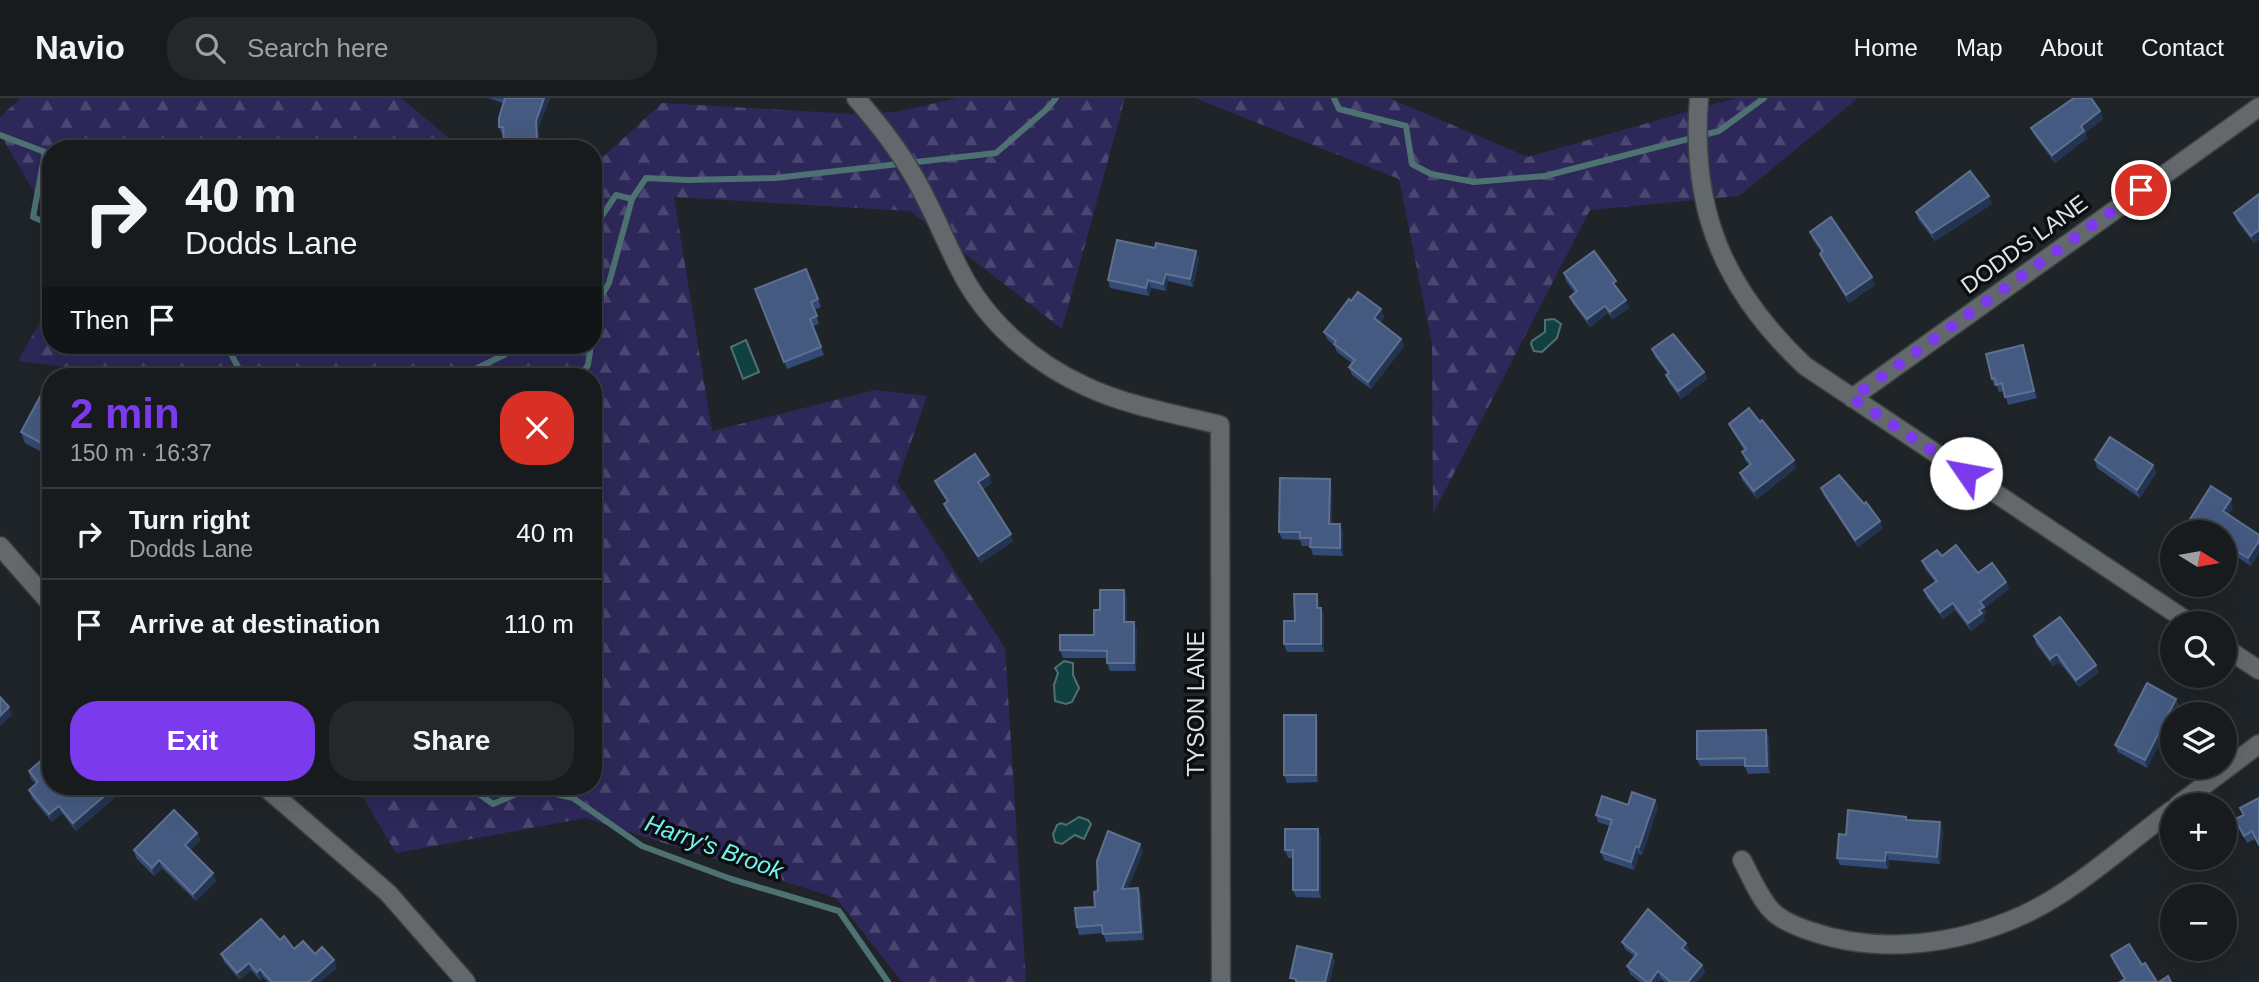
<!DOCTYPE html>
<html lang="en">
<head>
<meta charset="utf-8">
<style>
  body { margin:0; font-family:Helvetica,sans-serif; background:#24282b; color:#f1f3f6; height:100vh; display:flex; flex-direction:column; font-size:26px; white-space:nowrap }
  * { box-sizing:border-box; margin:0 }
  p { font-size:23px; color:#9ea1a4 }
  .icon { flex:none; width:38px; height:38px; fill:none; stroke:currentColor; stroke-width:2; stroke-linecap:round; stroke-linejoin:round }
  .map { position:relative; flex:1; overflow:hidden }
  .sheet { position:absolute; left:42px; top:270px; width:560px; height:427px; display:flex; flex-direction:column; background:#171b1e; border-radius:28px; box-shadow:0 7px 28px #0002,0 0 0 2px #36393c }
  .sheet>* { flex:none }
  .hud { position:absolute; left:42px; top:42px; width:560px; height:214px; border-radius:28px; box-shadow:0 7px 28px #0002,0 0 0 2px #36393c; background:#171b1e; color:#f1f3f6; overflow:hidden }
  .needle { width:46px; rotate:101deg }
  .buttons { position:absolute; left:2160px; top:422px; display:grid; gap:14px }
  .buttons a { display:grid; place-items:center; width:77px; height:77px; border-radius:50%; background:#171b1e; box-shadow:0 7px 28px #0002,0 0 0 2px #36393c; font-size:35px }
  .pin { position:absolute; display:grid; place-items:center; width:60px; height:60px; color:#fff; margin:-30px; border:4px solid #fff; border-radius:50%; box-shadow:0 2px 7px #0007 }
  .me { position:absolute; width:77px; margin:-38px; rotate:303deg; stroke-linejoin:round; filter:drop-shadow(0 0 5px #0008) }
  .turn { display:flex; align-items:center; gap:24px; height:147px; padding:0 28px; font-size:32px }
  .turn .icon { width:91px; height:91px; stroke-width:2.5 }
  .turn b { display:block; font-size:49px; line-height:60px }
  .then { display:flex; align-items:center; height:66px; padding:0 28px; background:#0003; gap:14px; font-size:26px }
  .round { display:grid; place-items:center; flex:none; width:74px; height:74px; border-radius:28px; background:#24282b }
  .head { display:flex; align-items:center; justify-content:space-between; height:119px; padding:0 28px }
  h1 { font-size:42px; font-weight:700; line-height:52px; color:#7c3aed }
  .action { display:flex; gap:14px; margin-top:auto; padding:14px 28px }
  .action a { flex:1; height:80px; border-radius:28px; background:#7c3aed; color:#fff; font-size:28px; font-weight:700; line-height:80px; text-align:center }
  .action a+a { background:#24282b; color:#f1f3f6 }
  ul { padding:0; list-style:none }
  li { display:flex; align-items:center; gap:21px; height:91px; padding:0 28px; border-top:2px solid #36393c }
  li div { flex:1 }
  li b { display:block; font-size:26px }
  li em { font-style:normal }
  header { display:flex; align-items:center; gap:42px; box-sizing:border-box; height:98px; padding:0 35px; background:#171b1e; border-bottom:2px solid #36393c }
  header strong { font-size:33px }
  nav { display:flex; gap:38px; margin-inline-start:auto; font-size:24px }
  .search { width:490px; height:63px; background:#24282b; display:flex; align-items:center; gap:18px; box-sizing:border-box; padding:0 24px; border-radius:28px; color:#9ea1a4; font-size:26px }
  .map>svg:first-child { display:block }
  .forest { fill:url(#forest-firs) }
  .water { fill:#104140; stroke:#4e7272; stroke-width:2 }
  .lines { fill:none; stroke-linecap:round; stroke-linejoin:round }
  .stream { stroke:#4e7272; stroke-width:6 }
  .street-casing { stroke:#3c4043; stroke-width:21 }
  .street { stroke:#62686c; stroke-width:18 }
  .wall { fill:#334a74 }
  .shaded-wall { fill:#233451 }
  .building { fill:#455a81; stroke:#5e7090; stroke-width:2 }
  .route { stroke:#7c3aed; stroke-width:12; stroke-dasharray:0 21.6 }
  .labels { text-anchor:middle; stroke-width:7; stroke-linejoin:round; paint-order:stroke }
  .street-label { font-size:23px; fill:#dfe3e5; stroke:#0b0d0e }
  .water-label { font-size:24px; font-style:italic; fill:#71f3f1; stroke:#0b0d0e }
</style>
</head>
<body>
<header>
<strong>Navio</strong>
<div class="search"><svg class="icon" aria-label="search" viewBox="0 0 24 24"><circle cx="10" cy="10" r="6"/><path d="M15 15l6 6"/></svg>Search here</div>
<nav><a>Home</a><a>Map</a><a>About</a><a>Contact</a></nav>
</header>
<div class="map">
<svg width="2259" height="884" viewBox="0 0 2259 884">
  <defs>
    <pattern id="forest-firs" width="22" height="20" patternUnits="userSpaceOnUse" patternTransform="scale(1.75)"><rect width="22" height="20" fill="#2d2859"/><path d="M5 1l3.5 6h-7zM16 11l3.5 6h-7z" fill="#4b4771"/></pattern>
  </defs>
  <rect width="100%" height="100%" fill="#1f2428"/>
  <g class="forest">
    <polygon points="21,0 401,0 462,51 51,51 51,123 0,36 0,19"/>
    <polygon points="958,0 1125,0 1062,231 910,113 674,99 712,333 875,292 927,298 897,384 1005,550 1026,884 902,884 836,800 586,720 396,755 357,689 353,688 593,688 593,278 139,278 18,263 51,204 51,247 593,247 593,68 662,5 854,16 895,14"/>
    <polygon points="1195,0 1389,0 1528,59 1736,0 1858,0 1739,98 1590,112 1433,416 1432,246 1399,81"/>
  </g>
  <g class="water">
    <polygon points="1554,221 1561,226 1557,240 1542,254 1534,253 1531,246 1532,243 1545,234 1545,222"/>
    <polygon points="746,242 759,274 743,281 731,249"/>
    <polygon points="1064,563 1073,565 1073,577 1079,590 1072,604 1066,606 1055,603 1054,587 1058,575 1055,570"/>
    <polygon points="1079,719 1088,722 1091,726 1084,741 1075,737 1062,746 1055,744 1053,736 1057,727 1061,725 1066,727"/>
  </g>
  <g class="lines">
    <g class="stream">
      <polyline points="1334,0 1339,11 1406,28 1412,66 1431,76 1474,84 1545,78 1719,33 1764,0"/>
      <polyline points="0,37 45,54 33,119 51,127"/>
      <polyline points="593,131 616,97 632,101 646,80 688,82 775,80 996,55 1048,10 1056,0"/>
      <polyline points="593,233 598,204 609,185 632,101"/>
      <polyline points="226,247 243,278"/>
      <polyline points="461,278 506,256 513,247"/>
      <polyline points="580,278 588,267 591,247"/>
      <polyline points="468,688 493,706 530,690 573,700 642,748 731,781 839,813 888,884"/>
    </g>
    <defs>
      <g id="street">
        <path d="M856 0C877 24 897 49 913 77 931 107 944 141 960 172 987 225 1034 265 1087 289 1128 308 1176 316 1220 327L1221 884"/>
        <path d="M1699 0C1690 112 1724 192 1805 268L2190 525"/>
        <polyline points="1852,300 2259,9"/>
        <polyline points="0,448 51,506"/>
        <polyline points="2224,549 2259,572"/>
        <polyline points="264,688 388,795 466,884"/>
        <polyline points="2178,707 2259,646"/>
        <path d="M1742 762C1751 779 1759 799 1772 813 1781 822 1798 829 1810 833 1879 857 1957 847 2023 817 2075 793 2126 746 2172 712"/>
      </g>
    </defs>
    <use href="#street" class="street-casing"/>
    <use href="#street" class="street"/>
  </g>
  <g class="wall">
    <polygon points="488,0 550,0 538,30 540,50 507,51 504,44 504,37 502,37 499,29 503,5"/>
    <polygon points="2100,13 2103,21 2085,35 2087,40 2055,65 2034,37 2031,30"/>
    <polygon points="2259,96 2254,145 2237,123 2234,115"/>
    <polygon points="1992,106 1935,143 1918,121 1916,114"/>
    <polygon points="1810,134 1875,187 1849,205 1823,163 1820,156 1822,155 1813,142"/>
    <polygon points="1155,150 1196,153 1199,161 1193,189 1168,183 1166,193 1151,190 1149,198 1110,190 1108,182"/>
    <polygon points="806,171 821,209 814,212 819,226 813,228 824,257 787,271 755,191"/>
    <polygon points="1564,175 1618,190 1618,191 1629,210 1613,221 1608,215 1590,229 1573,206 1570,199 1575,195 1566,183"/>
    <polygon points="1351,203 1381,211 1384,219 1380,225 1401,241 1404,248 1371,291 1352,277 1349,269 1352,265 1337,254 1334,247 1327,241 1324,234"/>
    <polygon points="373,247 395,247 396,249 376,255"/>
    <polygon points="2023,247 2037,300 2008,307 2004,293 1999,294 1997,288 1994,288 1992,281"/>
    <polygon points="1652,251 1704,274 1707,281 1681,301 1669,285 1666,277 1668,276 1655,259"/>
    <polygon points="51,285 51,359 25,345 21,334"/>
    <polygon points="1729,326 1796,370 1757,401 1742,382 1740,375 1749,367 1745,362 1742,354 1744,352 1732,333"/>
    <polygon points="2095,362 2153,367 2156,375 2140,400 2097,370"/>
    <polygon points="935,383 992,385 983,391 1013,443 981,465 947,414 944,406 947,404 938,390"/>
    <polygon points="1332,389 1332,426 1343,434 1343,458 1313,457 1310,448 1302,448 1300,442 1282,441 1279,434"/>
    <polygon points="1821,390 1864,406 1883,430 1858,449 1824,398"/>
    <polygon points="2233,409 2228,417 2259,437 2259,455 2251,468 2233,456 2231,460 2224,456 2224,434 2191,434 2187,426"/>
    <polygon points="1942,458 1978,475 2006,484 2009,491 1984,510 1986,516 1983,518 1985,522 1971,533 1955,512 1943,521 1927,500 1924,492 1935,484 1925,471 1922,463"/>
    <polygon points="1127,499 1127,524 1137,532 1136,573 1110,573 1107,565 1107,560 1063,560 1060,552 1094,537 1100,512"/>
    <polygon points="1319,503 1319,510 1321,510 1324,517 1324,554 1287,554 1284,546 1295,523"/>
    <polygon points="2034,538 2099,574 2079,589 2059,564 2053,568 2036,546"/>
    <polygon points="2176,601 2179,608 2175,616 2172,616 2147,670 2118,654 2115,647"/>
    <polygon points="1318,624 1318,684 1287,685 1284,677"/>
    <polygon points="1769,639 1770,675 1748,676 1745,668 1700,668 1697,661"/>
    <polygon points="29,673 51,688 119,696 76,733 62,715 52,724 32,700 29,692 36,686 31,681"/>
    <polygon points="2259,700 2259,749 2255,741 2247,745 2235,721 2243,717 2240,710"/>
    <polygon points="1655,702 1658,709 1642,757 1639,756 1634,772 1604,762 1601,754 1610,728 1598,724 1596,717 1628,707"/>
    <polygon points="1907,722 1943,732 1940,766 1889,762 1888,771 1840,767 1837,760 1846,737"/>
    <polygon points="197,735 200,742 190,752 216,783 196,803 162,770 154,778 136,760 134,752"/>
    <polygon points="1321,738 1321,800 1296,799 1293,792 1293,760 1288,760 1285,752"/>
    <polygon points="1143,754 1128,790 1138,790 1141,797 1144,842 1106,844 1103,835 1079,837 1077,829 1095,809 1098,793"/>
    <polygon points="280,842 294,851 315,856 337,870 320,884 268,884 263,879 260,882 251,872 240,882 224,864 221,856"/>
    <polygon points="1622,844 1686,845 1689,853 1688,855 1702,867 1705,874 1697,884 1665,884 1661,881 1659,884 1640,884 1630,876 1627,868 1635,859 1625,851"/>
    <polygon points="2111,857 2142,867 2124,881 2114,865"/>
  </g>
  <g class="shaded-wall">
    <polygon points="544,0 550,0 538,30 540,50 537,43 536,23"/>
    <polygon points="2100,13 2103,21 2085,35 2087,40 2055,65 2052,57 2081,28"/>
    <polygon points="1989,98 1992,106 1935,143 1932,135"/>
    <polygon points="2259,132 2259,142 2254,145 2251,138"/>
    <polygon points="1196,153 1199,161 1193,189 1190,181"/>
    <polygon points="1166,176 1168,183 1166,193 1163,186"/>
    <polygon points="1872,179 1875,187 1849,205 1846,197"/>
    <polygon points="1148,182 1151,190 1149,198 1146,190"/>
    <polygon points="1626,202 1629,210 1613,221 1610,214"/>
    <polygon points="1605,208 1608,215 1590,229 1587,221"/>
    <polygon points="1381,211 1384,219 1377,228 1374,220"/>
    <polygon points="1401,241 1404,248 1371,291 1368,284"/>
    <polygon points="2023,247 2026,255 2037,300 2034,293"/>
    <polygon points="1704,274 1707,281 1681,301 1678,293"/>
    <polygon points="1794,362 1796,370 1757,401 1754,393"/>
    <polygon points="2153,367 2156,375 2140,400 2137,392"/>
    <polygon points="989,377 992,385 981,392 978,384"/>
    <polygon points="1330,381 1332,389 1332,433 1329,426"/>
    <polygon points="2231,401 2233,409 2226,421 2223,413"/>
    <polygon points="1880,423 1883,430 1858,449 1855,442"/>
    <polygon points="1340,426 1343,434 1343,458 1340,450"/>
    <polygon points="1011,436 1013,443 981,465 978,458"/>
    <polygon points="2259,443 2259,455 2251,468 2248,460"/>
    <polygon points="2230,449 2233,456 2231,460 2228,452"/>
    <polygon points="2006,484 2009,491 1984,510 1986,516 1983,518 1985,522 1971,533 1968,525 1980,504"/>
    <polygon points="1124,492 1127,499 1127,532 1124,524"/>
    <polygon points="1317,496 1319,503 1320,517 1317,510"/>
    <polygon points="1953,505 1955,512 1943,521 1940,514"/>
    <polygon points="1321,510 1324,517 1324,554 1321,546"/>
    <polygon points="1134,524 1137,532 1136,573 1134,565"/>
    <polygon points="2057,556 2059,564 2053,568 2050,561"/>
    <polygon points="2096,567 2099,574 2079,589 2076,582"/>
    <polygon points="2176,601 2179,608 2175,616 2172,616 2172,623 2147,670 2145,662"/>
    <polygon points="9,609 12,617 0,628 0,618"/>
    <polygon points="1316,617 1318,624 1318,684 1316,677"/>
    <polygon points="1766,632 1769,639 1770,675 1767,668"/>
    <polygon points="116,688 119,696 76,733 73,725"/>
    <polygon points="1655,702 1658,709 1642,757 1639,749"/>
    <polygon points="59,708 62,715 52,724 49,716"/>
    <polygon points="1940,724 1943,732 1940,766 1937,759"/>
    <polygon points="1318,731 1321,738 1321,800 1318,792"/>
    <polygon points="197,735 200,742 187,755 185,747"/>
    <polygon points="1140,746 1143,754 1125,798 1122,791"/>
    <polygon points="1636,748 1639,756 1634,772 1631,764"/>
    <polygon points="1886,754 1889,762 1888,771 1885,763"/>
    <polygon points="159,762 162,770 154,778 152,770"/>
    <polygon points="213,775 216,783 196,803 193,796"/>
    <polygon points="1138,790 1141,797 1144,842 1141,834"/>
    <polygon points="1686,845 1689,853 1685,858 1682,850"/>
    <polygon points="1332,856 1335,863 1330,884 1325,884"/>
    <polygon points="334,862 337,870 320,884 309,884"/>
    <polygon points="249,865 251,872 240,882 237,875"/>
    <polygon points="1702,867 1705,874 1697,884 1688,884"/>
    <polygon points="260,871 263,879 260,882 257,874"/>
    <polygon points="1658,873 1661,881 1659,884 1650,884"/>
  </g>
  <g class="building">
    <polygon points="505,0 544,0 536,23 537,43 504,44 503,29 499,29 499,20"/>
    <polygon points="2074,0 2091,0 2100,13 2081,28 2084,33 2052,57 2031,30"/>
    <polygon points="1970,73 1989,98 1932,135 1916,114"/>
    <polygon points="2259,96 2259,132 2251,138 2234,115"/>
    <polygon points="1831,119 1872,179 1846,197 1820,156 1823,153 1810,134"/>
    <polygon points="1117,142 1155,150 1156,145 1196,153 1190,181 1166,176 1163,186 1148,182 1146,190 1108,182"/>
    <polygon points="1594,153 1616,183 1613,185 1626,202 1610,214 1605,208 1587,221 1570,199 1577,193 1564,175"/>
    <polygon points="806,171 818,201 811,204 817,218 810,221 821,249 784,264 755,191"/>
    <polygon points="1358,194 1381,211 1374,220 1401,241 1368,284 1349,269 1355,262 1334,246 1336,243 1324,234 1349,201 1351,203"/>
    <polygon points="1673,236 1704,274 1678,293 1666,277 1669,275 1652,251"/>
    <polygon points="2023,247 2034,293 2005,299 2002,285 1996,287 1995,280 1992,281 1986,256"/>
    <polygon points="48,284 51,285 51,350 21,334"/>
    <polygon points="1749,310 1760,324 1762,322 1794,362 1754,393 1740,375 1751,366 1742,354 1746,351 1729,326"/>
    <polygon points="2110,339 2153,367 2137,392 2095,362"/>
    <polygon points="975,356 989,377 978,384 1011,436 978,458 944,406 948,403 935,383"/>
    <polygon points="1839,377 1864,406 1866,404 1880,423 1855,442 1821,390"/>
    <polygon points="1280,380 1330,381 1329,426 1340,426 1340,450 1310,449 1311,440 1300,440 1300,434 1279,434"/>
    <polygon points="2211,388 2231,401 2223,413 2259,437 2259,443 2248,460 2230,449 2228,452 2224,450 2224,434 2200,434 2187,426"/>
    <polygon points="1956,447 1978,475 1992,465 2006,484 1980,504 1984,509 1979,512 1982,515 1968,525 1953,505 1940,514 1924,492 1937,483 1922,463 1937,452 1942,458"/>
    <polygon points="1100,492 1124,492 1124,524 1134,524 1134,565 1107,565 1107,553 1060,552 1060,537 1094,537 1094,512 1100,512"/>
    <polygon points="1294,496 1317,496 1317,510 1321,510 1321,546 1284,546 1284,523 1295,523"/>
    <polygon points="2060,519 2096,567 2076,582 2057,556 2050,561 2034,538"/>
    <polygon points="2147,585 2176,601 2145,662 2115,647"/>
    <polygon points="0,599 9,609 0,618"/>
    <rect x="1284" y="617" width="32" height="60"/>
    <polygon points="1766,632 1767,668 1745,668 1745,660 1697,661 1697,633"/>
    <polygon points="51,654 51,688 116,688 73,725 59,708 49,716 29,692 38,684 29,673"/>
    <polygon points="1632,694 1655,702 1639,749 1636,748 1631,764 1601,754 1612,722 1596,717 1602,698 1628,707"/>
    <polygon points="2259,700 2259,747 2252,733 2244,738 2235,721 2244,717 2240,710"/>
    <polygon points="174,712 197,735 185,747 213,775 193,796 159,762 152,770 134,752"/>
    <polygon points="1848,712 1906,719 1906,722 1940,724 1937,759 1886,754 1885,763 1837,760 1839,736 1846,737"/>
    <polygon points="1285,731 1318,731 1318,792 1293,792 1293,752 1285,752"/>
    <polygon points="1108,733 1140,746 1122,791 1138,790 1141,834 1103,836 1102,827 1077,829 1075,810 1095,809 1094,794 1098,793 1097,763"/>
    <polygon points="1648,811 1686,845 1682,850 1702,867 1688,884 1671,884 1658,873 1650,884 1647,884 1627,868 1637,856 1622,844"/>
    <polygon points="261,821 280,842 284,838 294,851 303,843 315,856 322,849 334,862 309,884 272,884 260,871 257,874 249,865 237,875 221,856"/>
    <polygon points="2129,846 2142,867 2145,865 2157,884 2120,884 2125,881 2111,857"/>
    <polygon points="1297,848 1332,856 1325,884 1296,884 1296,881 1290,880"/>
    <polygon points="2168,878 2171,884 2159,884"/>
  </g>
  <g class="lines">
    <polyline class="route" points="1966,375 1852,300 2141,92"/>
  </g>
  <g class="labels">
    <g class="street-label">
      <text transform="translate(2024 146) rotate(-36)" y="8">DODDS LANE</text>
      <text transform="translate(1196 606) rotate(-90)" y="8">TYSON LANE</text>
    </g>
    <g class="water-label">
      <text transform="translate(714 749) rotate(20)" y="8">Harry's Brook</text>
    </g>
  </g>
</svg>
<div class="buttons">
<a><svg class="needle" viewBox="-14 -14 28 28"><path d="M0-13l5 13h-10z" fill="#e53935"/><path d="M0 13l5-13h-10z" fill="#9ea1a4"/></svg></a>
<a><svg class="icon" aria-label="search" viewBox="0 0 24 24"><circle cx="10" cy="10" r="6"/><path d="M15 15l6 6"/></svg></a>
<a><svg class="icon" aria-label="layers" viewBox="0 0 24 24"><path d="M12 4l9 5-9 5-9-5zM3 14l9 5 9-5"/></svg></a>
<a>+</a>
<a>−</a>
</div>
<div class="pin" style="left:2141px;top:92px;background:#d93025"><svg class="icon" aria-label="arrive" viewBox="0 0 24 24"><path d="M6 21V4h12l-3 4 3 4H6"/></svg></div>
<svg class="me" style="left:1966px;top:375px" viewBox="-20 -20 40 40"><circle r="19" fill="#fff"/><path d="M0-13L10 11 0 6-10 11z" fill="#7c3aed"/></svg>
<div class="hud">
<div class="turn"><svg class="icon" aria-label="right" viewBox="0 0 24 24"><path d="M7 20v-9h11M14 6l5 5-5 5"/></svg><div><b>40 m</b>Dodds Lane</div></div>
<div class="then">Then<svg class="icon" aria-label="arrive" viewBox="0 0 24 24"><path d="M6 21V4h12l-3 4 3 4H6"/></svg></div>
</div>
<section class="sheet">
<div class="head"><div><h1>2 min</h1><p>150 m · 16:37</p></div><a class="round" style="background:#d93025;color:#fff"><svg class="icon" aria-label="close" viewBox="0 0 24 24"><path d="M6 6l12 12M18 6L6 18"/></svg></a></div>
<ul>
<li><svg class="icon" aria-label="right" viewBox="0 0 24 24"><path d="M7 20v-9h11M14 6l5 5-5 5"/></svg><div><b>Turn right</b><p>Dodds Lane</p></div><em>40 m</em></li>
<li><svg class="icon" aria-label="arrive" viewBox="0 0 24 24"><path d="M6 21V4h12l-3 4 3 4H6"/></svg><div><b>Arrive at destination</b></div><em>110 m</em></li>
</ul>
<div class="action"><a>Exit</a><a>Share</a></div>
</section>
</div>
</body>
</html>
